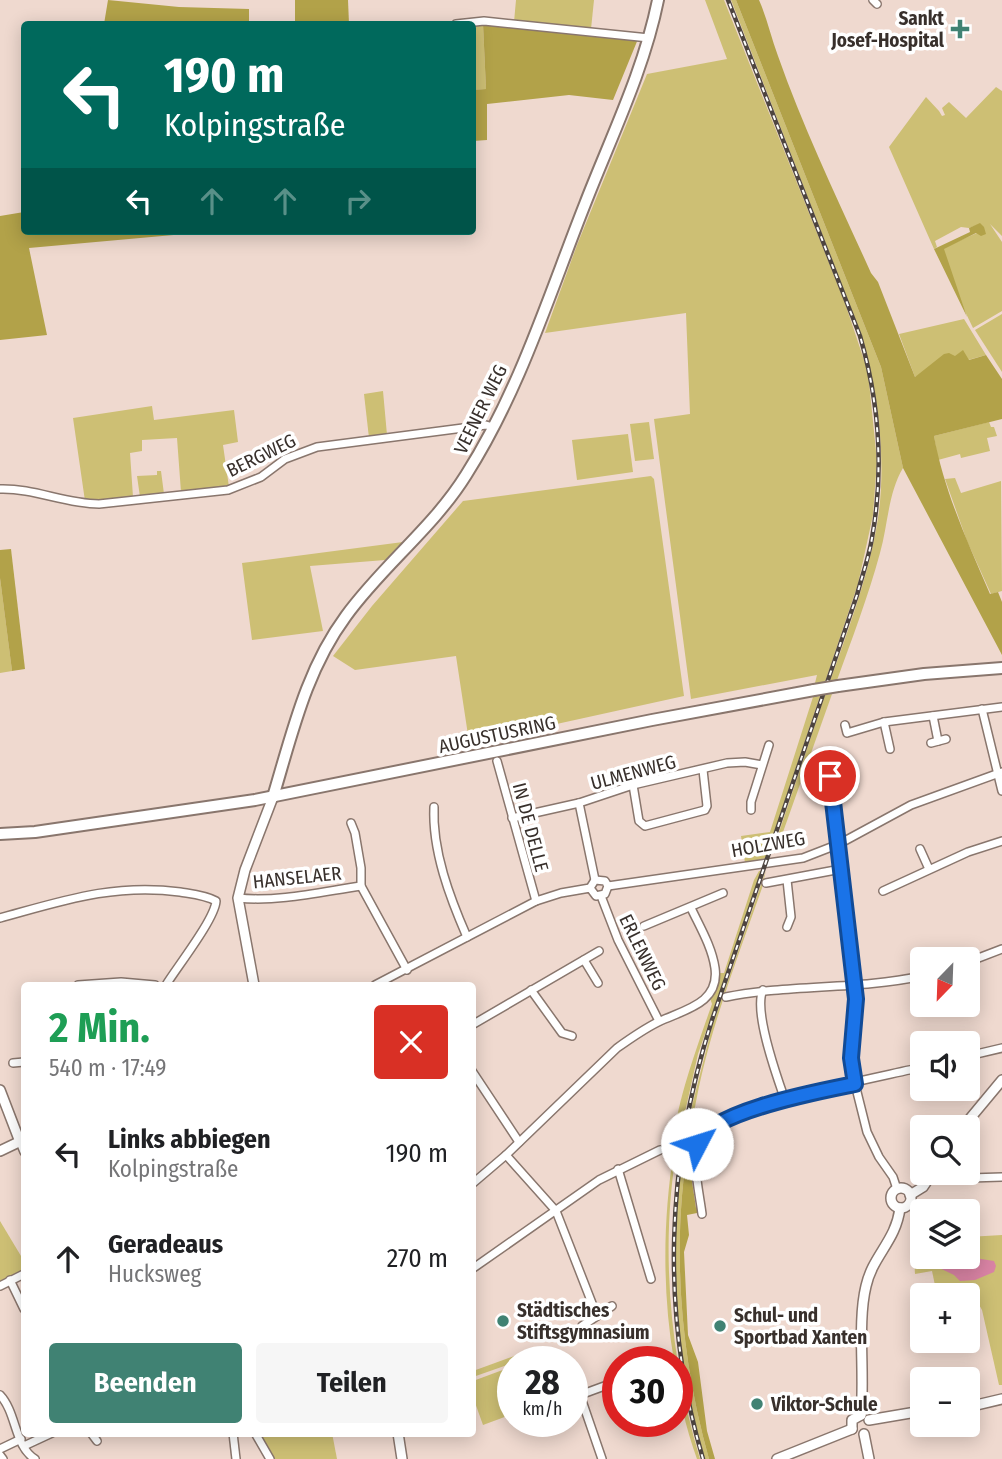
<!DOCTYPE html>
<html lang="de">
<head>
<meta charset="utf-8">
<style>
  body { margin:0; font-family:"Fira Sans Condensed",sans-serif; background:#f6f6f6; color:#202124; height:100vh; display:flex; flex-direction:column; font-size:26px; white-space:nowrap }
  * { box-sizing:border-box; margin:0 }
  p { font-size:23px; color:#757577 }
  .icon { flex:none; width:38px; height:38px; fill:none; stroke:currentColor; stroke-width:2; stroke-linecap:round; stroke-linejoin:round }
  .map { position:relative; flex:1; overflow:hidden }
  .details { position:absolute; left:21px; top:982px; width:455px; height:455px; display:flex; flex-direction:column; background:#fff; border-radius:7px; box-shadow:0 4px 18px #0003 }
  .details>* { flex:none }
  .guide { position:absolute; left:21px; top:21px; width:455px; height:214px; border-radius:7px; box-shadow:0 4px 18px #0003; background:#00695c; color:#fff; overflow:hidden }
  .needle { width:46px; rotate:203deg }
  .tools { position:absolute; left:910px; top:947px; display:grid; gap:14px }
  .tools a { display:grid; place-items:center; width:70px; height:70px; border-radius:7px; background:#fff; box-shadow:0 4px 18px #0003; font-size:35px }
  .speed { position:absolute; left:497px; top:1346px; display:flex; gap:14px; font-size:35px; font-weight:700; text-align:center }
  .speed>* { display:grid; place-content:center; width:91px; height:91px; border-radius:50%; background:#fff; box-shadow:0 4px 18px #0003; line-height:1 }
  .speed small { font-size:18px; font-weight:400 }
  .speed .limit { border:10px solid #d22; background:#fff; color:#111 }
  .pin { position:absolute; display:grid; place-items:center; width:60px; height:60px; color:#fff; margin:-30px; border:4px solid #fff; border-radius:50%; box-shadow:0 2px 7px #0007 }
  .me { position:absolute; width:77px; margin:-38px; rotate:50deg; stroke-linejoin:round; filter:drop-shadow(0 0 5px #0008) }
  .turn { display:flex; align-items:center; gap:24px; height:147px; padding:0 28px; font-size:32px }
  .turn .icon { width:91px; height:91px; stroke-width:2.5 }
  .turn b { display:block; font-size:49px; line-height:60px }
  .lanes { display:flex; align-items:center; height:66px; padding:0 28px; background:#0003; justify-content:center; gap:35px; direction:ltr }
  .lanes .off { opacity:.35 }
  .round { display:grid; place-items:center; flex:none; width:74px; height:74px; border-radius:7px; background:#f6f6f6 }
  .head { display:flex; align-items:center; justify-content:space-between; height:119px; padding:0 28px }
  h1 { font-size:42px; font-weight:700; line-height:52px; color:#1e9e55 }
  .button { display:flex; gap:14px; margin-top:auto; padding:14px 28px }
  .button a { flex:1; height:80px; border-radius:7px; background:#408273; color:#fff; font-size:28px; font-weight:700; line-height:80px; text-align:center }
  .button a+a { background:#f6f6f6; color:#202124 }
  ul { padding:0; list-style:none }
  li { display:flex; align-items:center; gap:21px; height:105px; padding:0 28px }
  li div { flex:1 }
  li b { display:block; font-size:26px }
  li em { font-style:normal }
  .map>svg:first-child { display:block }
  .green { fill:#cdbf74 }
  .forest { fill:#b2a249 }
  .water { fill:#da84a5 }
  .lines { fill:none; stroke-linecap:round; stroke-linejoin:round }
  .minor-casing { stroke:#89766d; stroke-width:10 }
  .tertiary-casing { stroke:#89766d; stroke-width:12 }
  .secondary-casing { stroke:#89766d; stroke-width:14 }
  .minor { stroke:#fff; stroke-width:7 }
  .tertiary { stroke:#fff; stroke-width:9 }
  .secondary { stroke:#fff; stroke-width:10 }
  .rail-casing { stroke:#4e4540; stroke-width:4.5 }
  .rail { stroke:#fff; stroke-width:2; stroke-dasharray:5; stroke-linecap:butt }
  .secondary-bridge-casing { stroke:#89766d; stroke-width:14; stroke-linecap:butt }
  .secondary-bridge { stroke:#fff; stroke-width:10 }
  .route-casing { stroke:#114b97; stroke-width:18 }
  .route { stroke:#1a73e8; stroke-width:12 }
  .poi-dot { fill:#408273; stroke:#fff; stroke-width:2.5 }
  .labels { text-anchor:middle; stroke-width:7; stroke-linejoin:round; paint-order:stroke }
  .poi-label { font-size:19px; font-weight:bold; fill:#38302c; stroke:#fff; text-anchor:start }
  .street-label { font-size:19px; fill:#38302c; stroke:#fff }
</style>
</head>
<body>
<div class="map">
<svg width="1002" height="1459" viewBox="0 0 1002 1459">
  <rect width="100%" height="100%" fill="#efd9cf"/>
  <g class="green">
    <polygon points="516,0 594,0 591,29 514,22"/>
    <polygon points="705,0 724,0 845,303 868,372 877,461 873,515 858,584 824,685 814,687 817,675 691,699 654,419 690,414 686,313 545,333 577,245 647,74 727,59"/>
    <path d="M731 0H736L881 367 903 468C888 493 888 525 880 553 868 597 852 639 836 683L829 684C847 633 866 583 876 530 888 467 879 395 861 334Z"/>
    <polygon points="483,24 486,89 473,90 472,25"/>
    <polygon points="996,87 1002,91 1002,236 990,224 1002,242 1002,311 973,328 959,299 943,248 977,233 980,224 969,228 961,227 935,241 937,247 934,249 889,147 926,97 939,111 942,116 945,115 942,108 949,102 966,118"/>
    <polygon points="1002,314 1002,372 975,330"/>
    <polygon points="964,319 986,355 968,360 955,356 915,377 899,334"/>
    <polygon points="383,391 387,435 369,438 364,394"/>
    <polygon points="152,406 154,420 234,410 238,442 223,445 229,487 181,492 177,438 142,440 142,451 130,453 133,497 85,501 73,418"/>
    <polygon points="649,422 654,459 635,461 630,424"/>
    <polygon points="989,422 991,427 994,427 997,436 987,438 990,451 961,458 960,454 938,460 934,436"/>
    <polygon points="628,434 633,472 577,480 572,440"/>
    <polygon points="157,471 161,471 164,494 140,497 137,476 157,475"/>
    <polygon points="651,476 654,479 684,696 543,727 468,735 456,656 355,670 333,656 372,606 463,501"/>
    <polygon points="955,478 961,493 1001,481 1002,591 991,594 967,541 945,479"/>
    <polygon points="403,542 385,560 310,566 323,631 252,640 242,563"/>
    <polygon points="0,578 12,671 0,673"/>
    <polygon points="832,694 777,849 773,850 825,695"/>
    <polygon points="820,696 766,858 745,863 741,836 770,832 813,697"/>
    <path d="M766 870 762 888C734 968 702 1048 691 1133L684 1137 712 1027Z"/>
    <path d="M759 871H762L698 1054 679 1139H676C670 1119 704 1027 712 1004L710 998 718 983 719 973H724L754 880Z"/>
    <path d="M683 1140H689C671 1247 680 1355 709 1459H705C674 1355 667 1247 683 1140Z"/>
    <path d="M678 1142C659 1246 670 1359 700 1459H697C686 1428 677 1394 677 1362L674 1361C662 1291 663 1219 674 1149L675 1143Z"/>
    <polygon points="0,1221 24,1261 24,1274 0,1286"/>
    <polygon points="1002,1235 1002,1385 999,1385 982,1310 972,1292 937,1295 932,1271 915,1274 913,1240 922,1240 922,1256 968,1256 968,1237"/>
    <polygon points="542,1346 544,1352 552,1355 559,1361 553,1361 540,1356 542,1361 525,1361 539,1356 533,1356 473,1377 473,1371"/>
    <polygon points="513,1366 513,1414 483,1425 473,1397 473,1381"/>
    <polygon points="257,1433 332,1433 337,1459 272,1459"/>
  </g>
  <g class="forest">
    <polygon points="108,0 179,7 249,9 249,24 104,24"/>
    <polygon points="295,0 348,0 349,24 295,24"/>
    <path d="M736 0H759C767 18 771 37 778 56 804 130 839 202 871 273L878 282 915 377 944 354 949 353 955 356 963 350 969 360 986 355 1002 379V419L934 436C944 491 968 543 990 594L998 592 1002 602V655L903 468 881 367Z"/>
    <polygon points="483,24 638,39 613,100 569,95 487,104 487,140 473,141 472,90 486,89"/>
    <polygon points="24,212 24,231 218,231 29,248 47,335 0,340 0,216"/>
    <polygon points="980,223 984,227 986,234 981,236 976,233 944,249 967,317 934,249 970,232 969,228"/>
    <polygon points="11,549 25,669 12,671 0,578 0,550"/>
    <path d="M689 1140 695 1142 693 1154 688 1155 696 1208H700L697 1213 687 1215 689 1235 684 1252 688 1335 698 1362 707 1431 715 1459H709C680 1355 671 1247 689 1140Z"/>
  </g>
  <polygon class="water" points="975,1258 994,1261 996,1266 994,1272 975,1280 960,1281 954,1275 931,1264 934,1259 947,1263"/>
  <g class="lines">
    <defs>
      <g id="minor">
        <polyline points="873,0 877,4"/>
        <polyline points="456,24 484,21 649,38"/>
        <path d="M0 489C34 488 65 504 99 504L228 490 261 477 285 459 317 447 486 425 493 427"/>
        <polyline points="982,709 1002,791"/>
        <polyline points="933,716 938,741"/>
        <polyline points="884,722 890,749"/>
        <polyline points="845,725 847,733 884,722 1002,707"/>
        <polyline points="931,743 946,739"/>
        <polyline points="497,761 536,901"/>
        <polyline points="832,771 830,776 856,999 851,1058 855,1084 867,1132 879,1157 893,1177 897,1189"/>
        <polyline points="633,785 639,821 645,826 705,810 707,806 703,770"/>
        <polyline points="579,803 595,880"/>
        <path d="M434 807C432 851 450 898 467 937"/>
        <polyline points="751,810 751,802 769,745"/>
        <polyline points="512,818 579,803 633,785 727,763 745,762 762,765"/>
        <polyline points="351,823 355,833 361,868 361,886 407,970"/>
        <polyline points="920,849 929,869"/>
        <polyline points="787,880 791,917 787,927"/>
        <polyline points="766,883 841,869"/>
        <polyline points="608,886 803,858 839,844 911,805 1002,772"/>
        <polyline points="883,891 968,852 1002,841"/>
        <polyline points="601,896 618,940 659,1021"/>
        <path d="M238 898C279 902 320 892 361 886"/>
        <path d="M0 918C62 901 114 883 180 892 192 894 205 895 216 901 215 919 177 967 166 985"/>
        <polyline points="644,926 723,893"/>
        <polyline points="584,960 598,983"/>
        <polyline points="968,962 1002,949"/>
        <polyline points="78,985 121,982 155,985"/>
        <polyline points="375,985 536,901 561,893 590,888 595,880 605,881 608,886 605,894 596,896 590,888"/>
        <polyline points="531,990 562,1033 572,1036"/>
        <path d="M763 990C753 1011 777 1077 785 1100"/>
        <path d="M726 997C791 984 857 990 922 976"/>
        <polyline points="472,1025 599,951"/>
        <polyline points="968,1056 1002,1048"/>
        <polyline points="13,1063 24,1062"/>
        <polyline points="472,1071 519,1142"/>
        <polyline points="20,1142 24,1152"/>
        <polyline points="506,1155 556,1211 597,1316"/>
        <polyline points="618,1169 651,1279"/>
        <polyline points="952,1172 970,1178 1002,1177"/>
        <path d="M472 1184 506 1155 617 1048C631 1038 644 1029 658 1022 683 1010 720 1004 715 968 712 947 700 927 691 908"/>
        <path d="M702 1214C700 1196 690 1154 699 1139 716 1107 882 1077 922 1067"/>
        <polyline points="472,1269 599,1180 660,1150"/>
        <polyline points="10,1280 24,1309"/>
        <polyline points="0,1286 24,1274"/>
        <polyline points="582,1326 612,1306"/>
        <path d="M0 1395C17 1413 14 1446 35 1459"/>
        <polyline points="91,1433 97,1441"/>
        <polyline points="233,1433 236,1459"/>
        <polyline points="255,1433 270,1459"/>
        <polyline points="24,1446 52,1433"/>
        <polyline points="0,1449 21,1439"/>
        <polyline points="0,1455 3,1459"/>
        <polyline points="602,1459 580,1395 618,1381"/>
      </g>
      <g id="tertiary">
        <polyline points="254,985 238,898 245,870 273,797"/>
        <polyline points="0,1090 20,1142"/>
        <polyline points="963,1127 1002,1080"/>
        <polyline points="0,1151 23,1140"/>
        <circle cx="901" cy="1198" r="10"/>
        <polyline points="910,1195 923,1187 933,1172"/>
        <polyline points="968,1407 1002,1399"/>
        <path d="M861 1415C865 1374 857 1323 866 1286 873 1255 896 1241 900 1208"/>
        <polyline points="869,1420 922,1411"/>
        <polyline points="852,1429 852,1420 861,1415"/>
        <polyline points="398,1433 402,1459"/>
        <polyline points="864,1434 869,1459"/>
        <polyline points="777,1459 852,1429"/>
      </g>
      <g id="secondary">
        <polyline points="838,686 924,674 1002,668"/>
        <path d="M273 797C292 734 306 670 346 616 382 566 433 528 466 475 519 392 549 295 585 204 611 137 644 70 658 0"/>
        <polyline points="0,834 35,832 255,800 652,720 814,690"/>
      </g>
    </defs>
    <use href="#minor" class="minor-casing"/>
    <use href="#tertiary" class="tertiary-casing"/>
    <use href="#secondary" class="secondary-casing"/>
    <use href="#minor" class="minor"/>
    <use href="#tertiary" class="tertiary"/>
    <use href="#secondary" class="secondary"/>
    <defs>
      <path id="rail" d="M703 1459C660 1313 666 1164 712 1020L857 595C862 576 869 557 872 538 884 471 879 401 860 336L728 0"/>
    </defs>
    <use href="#rail" class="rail-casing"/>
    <use href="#rail" class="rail"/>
    <defs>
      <polyline id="secondary-bridge" points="814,690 838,686"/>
    </defs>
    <use href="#secondary-bridge" class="secondary-bridge-casing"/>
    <use href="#secondary-bridge" class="secondary-bridge"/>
  </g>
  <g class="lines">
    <defs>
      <path id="route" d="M697 1144C710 1111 821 1091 855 1084L851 1058 856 999 830 776"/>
    </defs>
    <use href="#route" class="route-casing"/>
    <use href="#route" class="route"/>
  </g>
  <g class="poi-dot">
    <path d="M956.5 18.5h7v7h7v7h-7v7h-7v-7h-7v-7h7z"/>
    <circle cx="503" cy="1321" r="7"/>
    <circle cx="720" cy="1326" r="7"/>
    <circle cx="757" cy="1404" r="7"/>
  </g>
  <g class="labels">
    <g class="poi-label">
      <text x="944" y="25" text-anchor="end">Sankt<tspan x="944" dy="22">Josef-Hospital</tspan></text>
      <text x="517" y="1317">Städtisches<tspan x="517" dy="22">Stiftsgymnasium</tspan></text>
      <text x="734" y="1322">Schul- und<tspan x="734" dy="22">Sportbad Xanten</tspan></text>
      <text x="771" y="1411">Viktor-Schule</text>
    </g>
    <g class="street-label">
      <text transform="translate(480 409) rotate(-64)" y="7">VEENER WEG</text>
      <text transform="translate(261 455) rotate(-26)" y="7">BERGWEG</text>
      <text transform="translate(497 734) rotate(-12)" y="7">AUGUSTUSRING</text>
      <text transform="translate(633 772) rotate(-15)" y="7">ULMENWEG</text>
      <text transform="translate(531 827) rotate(75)" y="7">IN DE DELLE</text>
      <text transform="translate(768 844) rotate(-10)" y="7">HOLZWEG</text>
      <text transform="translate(297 877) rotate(-6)" y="7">HANSELAER</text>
      <text transform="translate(643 952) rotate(64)" y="7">ERLENWEG</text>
    </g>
  </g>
</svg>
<div class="tools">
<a><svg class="needle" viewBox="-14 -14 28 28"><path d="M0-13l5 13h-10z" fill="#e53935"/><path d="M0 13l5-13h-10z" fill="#757577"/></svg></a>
<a><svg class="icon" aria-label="sound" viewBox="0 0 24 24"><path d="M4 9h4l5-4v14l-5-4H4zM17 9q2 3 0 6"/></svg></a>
<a><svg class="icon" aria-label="search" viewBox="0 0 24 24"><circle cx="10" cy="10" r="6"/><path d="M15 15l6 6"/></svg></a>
<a><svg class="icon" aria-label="layers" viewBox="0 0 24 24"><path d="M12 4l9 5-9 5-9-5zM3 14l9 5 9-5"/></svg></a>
<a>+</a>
<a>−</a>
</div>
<div class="speed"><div>28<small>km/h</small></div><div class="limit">30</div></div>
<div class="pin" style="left:830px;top:776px;background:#d93025"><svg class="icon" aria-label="arrive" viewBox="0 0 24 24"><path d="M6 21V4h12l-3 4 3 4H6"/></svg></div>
<svg class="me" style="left:697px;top:1144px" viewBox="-20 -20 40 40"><circle r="19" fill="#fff"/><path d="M0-13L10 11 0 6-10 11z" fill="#1a73e8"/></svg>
<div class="guide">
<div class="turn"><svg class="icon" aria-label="left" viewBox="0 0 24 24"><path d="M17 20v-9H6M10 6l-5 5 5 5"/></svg><div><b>190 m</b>Kolpingstraße</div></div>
<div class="lanes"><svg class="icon" aria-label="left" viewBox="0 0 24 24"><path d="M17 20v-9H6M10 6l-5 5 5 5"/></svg><svg class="icon off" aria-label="ahead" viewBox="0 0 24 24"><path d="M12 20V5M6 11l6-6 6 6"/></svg><svg class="icon off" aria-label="ahead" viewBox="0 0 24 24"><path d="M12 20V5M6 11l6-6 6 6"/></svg><svg class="icon off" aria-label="right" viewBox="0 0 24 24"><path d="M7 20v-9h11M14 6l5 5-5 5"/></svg></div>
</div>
<section class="details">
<div class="head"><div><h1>2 Min.</h1><p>540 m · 17:49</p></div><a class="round" style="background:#d93025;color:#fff"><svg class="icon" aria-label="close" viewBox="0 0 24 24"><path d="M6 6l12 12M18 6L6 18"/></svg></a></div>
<ul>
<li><svg class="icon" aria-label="left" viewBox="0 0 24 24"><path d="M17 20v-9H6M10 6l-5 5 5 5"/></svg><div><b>Links abbiegen</b><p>Kolpingstraße</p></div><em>190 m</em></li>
<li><svg class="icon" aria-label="ahead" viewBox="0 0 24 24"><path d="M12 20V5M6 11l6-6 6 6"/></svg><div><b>Geradeaus</b><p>Hucksweg</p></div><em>270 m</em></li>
</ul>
<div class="button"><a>Beenden</a><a>Teilen</a></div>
</section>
</div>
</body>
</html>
